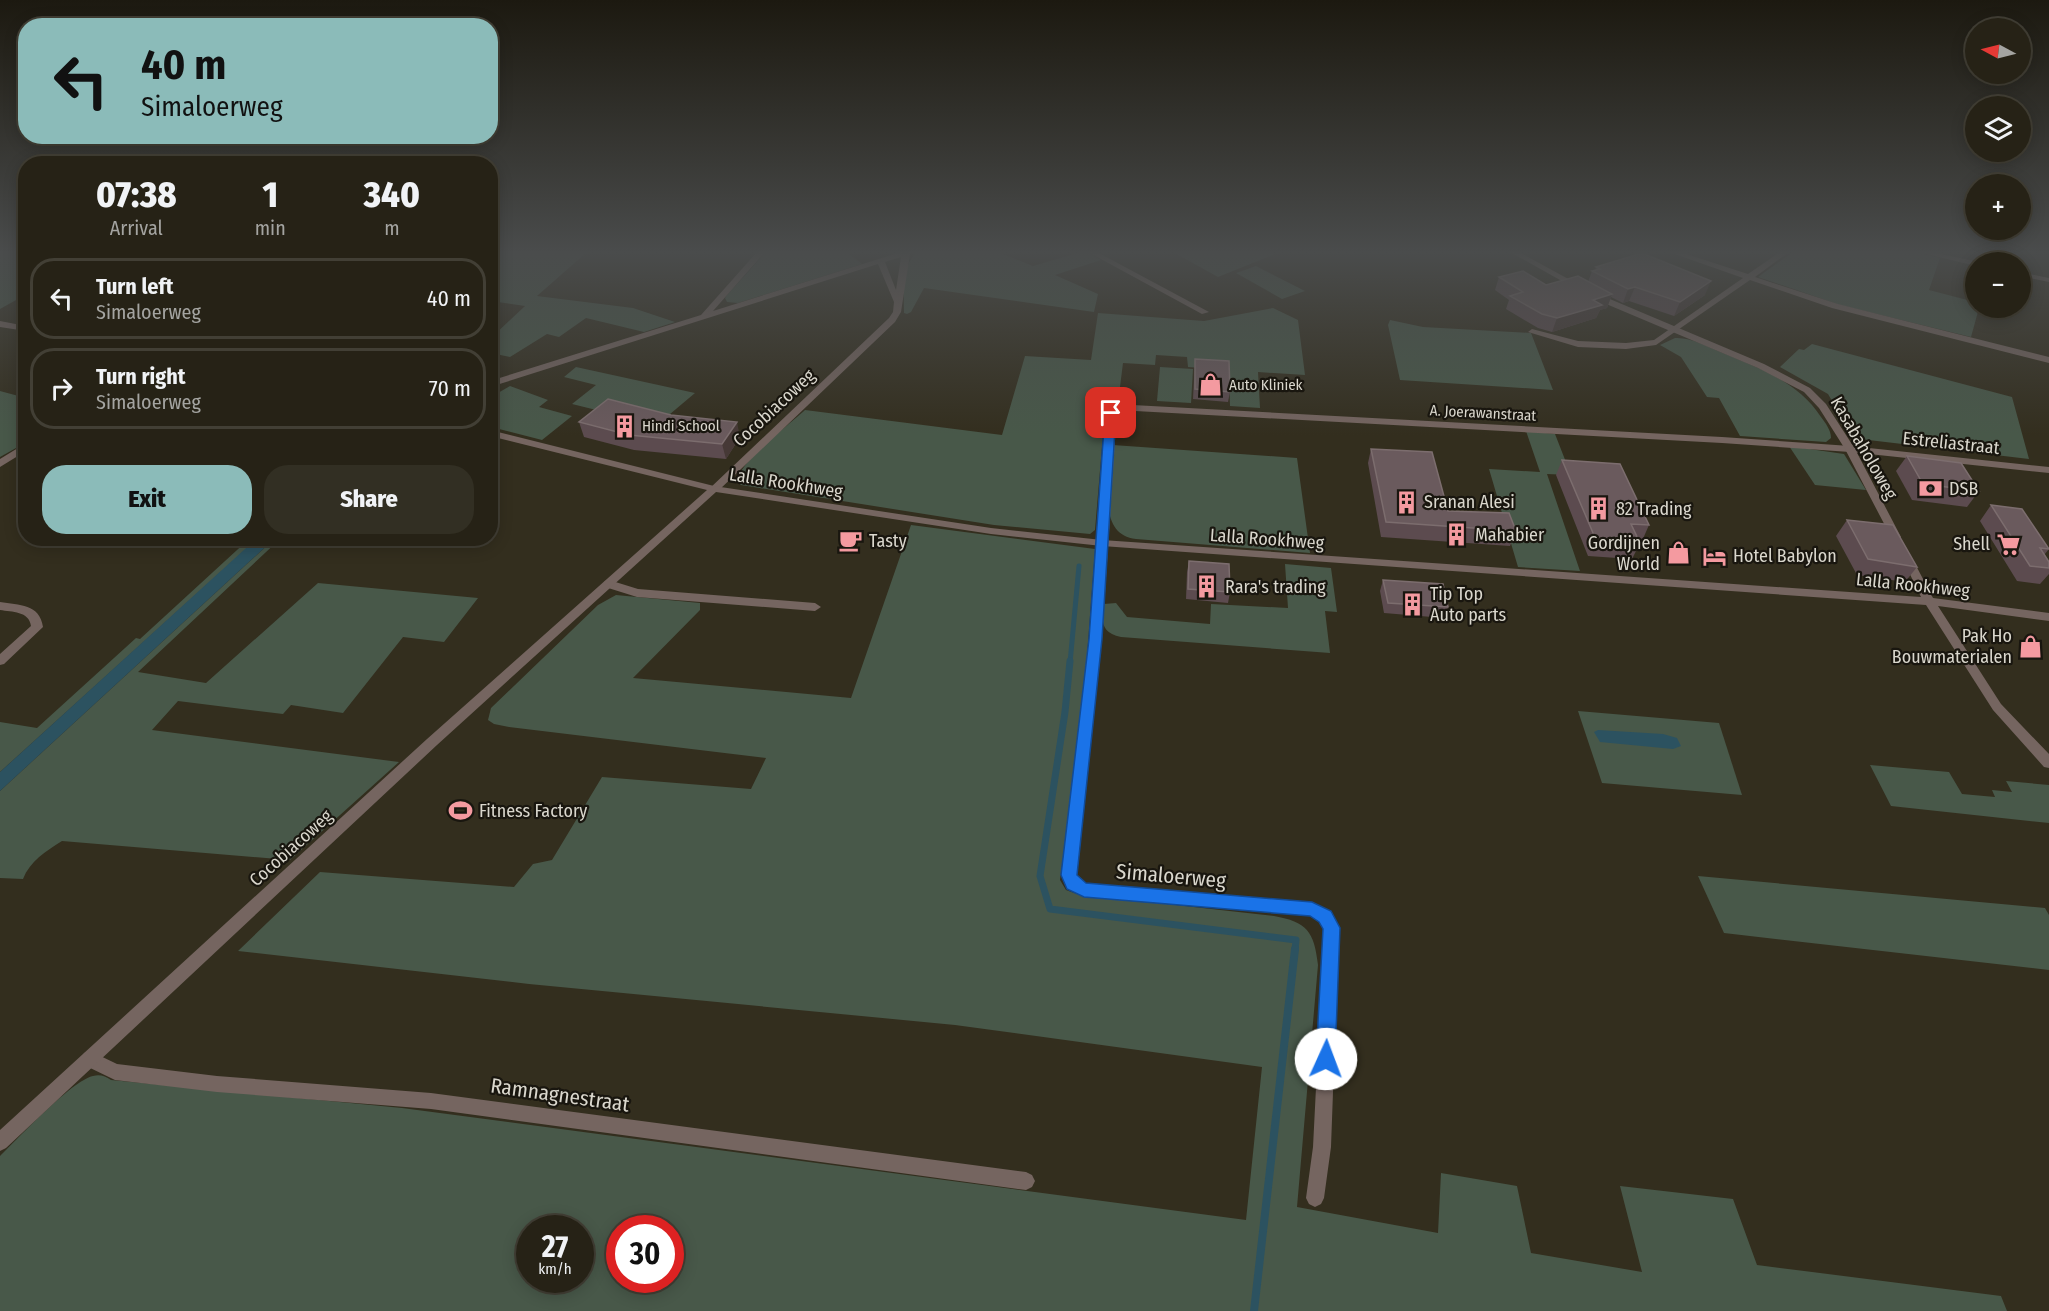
<!DOCTYPE html>
<html lang="en">
<head>
<meta charset="utf-8">
<style>
  body { margin:0; font-family:"Fira Sans Condensed",sans-serif; background:#322f23; color:#f1f3f6; height:100vh; display:flex; flex-direction:column; font-size:22px; white-space:nowrap }
  * { box-sizing:border-box; margin:0 }
  p { font-size:20px; color:#a4a4a1 }
  .icon { flex:none; width:33px; height:33px; fill:none; stroke:currentColor; stroke-width:2; stroke-linecap:round; stroke-linejoin:round }
  .map { position:relative; flex:1; overflow:hidden }
  .drawer { position:absolute; left:18px; top:156px; width:480px; height:390px; display:flex; flex-direction:column; background:#262216; border-radius:24px; box-shadow:0 3px 15px #0003,0 0 0 2px #423f35 }
  .drawer>* { flex:none }
  .top-card { position:absolute; left:18px; top:18px; width:480px; height:126px; border-radius:24px; box-shadow:0 3px 15px #0003,0 0 0 2px #423f35; background:#8bbbb9; color:#111; overflow:hidden }
  .needle { width:39px; rotate:277deg }
  .controls { position:absolute; left:1965px; top:18px; display:grid; gap:12px }
  .controls a { display:grid; place-items:center; width:66px; height:66px; border-radius:50%; background:#262216; box-shadow:0 3px 15px #0003,0 0 0 2px #423f35; font-size:30px }
  .speed { position:absolute; left:516px; top:1215px; display:flex; gap:12px; font-size:30px; font-weight:700; text-align:center }
  .speed>* { display:grid; place-content:center; width:78px; height:78px; border-radius:50%; background:#262216; box-shadow:0 3px 15px #0003,0 0 0 2px #423f35; line-height:1 }
  .speed small { font-size:15px; font-weight:400 }
  .speed .limit { border:9px solid #d22; background:#fff; color:#111 }
  .pin { position:absolute; display:grid; place-items:center; width:51px; height:51px; color:#fff; margin:-26px; border-radius:12px; box-shadow:0 3px 9px #0006 }
  .me { position:absolute; width:66px; margin:-33px; rotate:2deg; stroke-linejoin:round; filter:drop-shadow(0 0 4px #0008) }
  .turn { display:flex; align-items:center; gap:21px; height:126px; padding:0 24px; font-size:27px }
  .turn .icon { width:78px; height:78px; stroke-width:2.5 }
  .turn b { display:block; font-size:42px; line-height:51px }
  .eta { display:flex; justify-content:space-evenly; align-items:center; height:102px; text-align:center }
  .eta b { font-size:36px; font-weight:800; line-height:42px }
  .action { display:flex; gap:12px; margin-top:auto; padding:12px 24px }
  .action a { flex:1; height:69px; border-radius:24px; background:#8bbbb9; color:#111; font-size:24px; font-weight:800; line-height:69px; text-align:center }
  .action a+a { background:#322f23; color:#f1f3f6 }
  ul { padding:0; list-style:none }
  li { display:flex; align-items:center; gap:18px; height:81px; margin:0 12px 9px; padding:0 12px; border:3px solid #423f35; border-radius:24px }
  li div { flex:1 }
  li b { display:block; font-size:22px }
  li em { font-style:normal }
  .map>svg:first-child { display:block }
  .green { fill:#485849; fill-rule:evenodd }
  .water { fill:#2c5260 }
  .lines { fill:none; stroke-linecap:round; stroke-linejoin:round }
  .stream-far2 { stroke:#2c5260; stroke-width:5 }
  .stream-far1 { stroke:#2c5260; stroke-width:7 }
  .stream { stroke:#2c5260; stroke-width:8 }
  .minor { fill:#756560; fill-rule:evenodd }
  .tertiary { fill:#756560; fill-rule:evenodd }
  .wall { fill:#5c4b4f }
  .shaded-wall { fill:#463936 }
  .building { fill:#6a5a5d; stroke:#7c6d6e; stroke-width:1.5 }
  .route { fill:#1a73e8; stroke:#114b97; stroke-width:1.5 }
  .labels { text-anchor:middle; stroke-width:4.5; stroke-linejoin:round; paint-order:stroke }
  .far-poi-label { font-size:15px; fill:#dad7cd; stroke:#19160f; text-anchor:start }
  .far-street-label { font-size:15px; fill:#dad7cd; stroke:#19160f }
  .street-label { font-size:18px; fill:#dad7cd; stroke:#19160f }
  .poi-label { font-size:18px; fill:#dad7cd; stroke:#19160f; text-anchor:start }
  .near-street-label { font-size:21px; fill:#dad7cd; stroke:#19160f }
</style>
</head>
<body>
<div class="map">
<svg width="2049" height="1311" viewBox="0 0 2049 1311">
  <rect width="100%" height="100%" fill="#332e1e"/>
  <g class="green">
    <polygon points="0,252 26,252 25,295 0,309"/>
    <polygon points="491,252 587,252 537,296 633,308 675,322 644,332 586,318 559,337 547,334 510,357 491,353 491,338 525,306 491,301"/>
    <polygon points="766,252 847,252 862,264 738,303 727,302 725,298 727,295"/>
    <path d="M917 252H998L1033 266 1081 252H1087L1101 260 1055 275 1098 294 1094 312 924 288 911 312 907 314 904 313C904 293 901 266 917 252Z"/>
    <polygon points="1173,252 1271,252 1275,254 1218,277"/>
    <polygon points="1793,252 1915,252 1940,258 1929,290 1975,302 1976,308 1979,308 1971,337 1840,305 1758,277"/>
    <polygon points="1256,266 1305,291 1282,299 1236,273"/>
    <path d="M1273 308 1298 320 1305 375 1258 372 1260 408 1230 406 1229 370 1188 367 1187 357 1156 355 1155 365 1123 363 1119 395 1126 400 1115 401 1105 411 1095 530 1090 534 994 525 741 485 737 482C736 465 791 423 805 410L1002 435 1025 356 1091 360 1098 313 1204 321Z"/>
    <polygon points="1390,320 1423,327 1531,333 1553,390 1400,380 1388,325"/>
    <path d="M1675 338C1691 337 1708 347 1723 353 1761 369 1798 382 1821 417 1826 424 1831 430 1831 438L1826 442 1740 436 1719 398 1707 397 1681 357 1660 345Z"/>
    <polygon points="1812,344 2012,397 2029,459 1860,439 1852,435 1828,394 1780,367 1799,349 1804,350"/>
    <polygon points="576,367 695,393 657,425 572,404 596,385 564,377"/>
    <polygon points="1160,367 1193,369 1191,403 1157,401"/>
    <polygon points="510,386 548,400 539,407 572,416 542,440 491,427 491,397"/>
    <polygon points="0,391 26,398 25,443 0,457"/>
    <polygon points="1526,431 1555,434 1571,475 1547,474 1580,571 1518,567 1489,469 1540,472"/>
    <path d="M1113 445 1297 458 1310 553 1136 539C1094 534 1111 475 1113 445Z"/>
    <polygon points="1789,446 1844,454 1866,490 1815,485"/>
    <path d="M911 525 1095 549 1083 709 1060 880 1066 890 1077 894 1274 916C1307 922 1314 931 1318 965L1297 1207 1438 1233 1441 1173 1517 1186 1531 1253 1642 1272 1620 1186 1733 1199 1757 1265 2001 1296 2007 1311H0V1156C19 1138 71 1081 93 1076 100 1074 105 1076 111 1080L402 1108 1246 1220 1262 1067 955 1025 529 984 238 951 320 872 514 887 533 864 552 860 602 777 751 789 766 758 509 727 494 724 488 720 491 708 598 605 616 595 700 603V610L633 678 851 698ZM530 1228H580V1280H530ZM620 1228H670V1280H620Z"/>
    <polygon points="249,539 257,539 0,772 0,722 37,728 136,638 140,639"/>
    <path d="M274 539H280L138 672 206 683 318 583 478 598 444 642 403 637 343 713 291 705 283 714 178 701 152 730 399 762 290 860 62 841C46 851 30 861 23 879L0 878V791Z"/>
    <path d="M1285 564 1331 568 1337 612 1325 611 1330 653 1121 637C1101 633 1101 621 1104 604L1116 603 1127 617 1210 624 1211 604 1288 608Z"/>
    <polygon points="1578,711 1719,723 1742,795 1602,783"/>
    <polygon points="1870,765 1949,772 1962,794 1995,797 1992,790 2012,792 2006,781 2049,785 2049,823 1891,806"/>
    <polygon points="1698,876 2045,908 2049,915 2049,970 1724,933"/>
  </g>
  <g class="water">
    <polygon points="257,538 274,539 0,791 0,772"/>
    <polygon points="1598,730 1663,734 1677,738 1681,746 1673,749 1600,742 1594,732"/>
  </g>
  <g class="lines">
    <polyline class="stream-far2" points="1070,663 1079,566"/>
    <polyline class="stream-far1" points="1070,661 1065,712 1040,876 1050,909 1296,940 1295,950"/>
    <polyline class="stream" points="1254,1311 1295,949"/>
    <g class="minor">
      <path d="M757 252H765L713 311 901 252H912L910 254 901 312 895 322 718 491H710L709 489 889 318 893 312 894 302 878 264 490 387V381L701 315ZM901 257 896 290 885 262Z"/>
      <polygon points="1088,252 1097,252 1209,312 1202,314"/>
      <polygon points="1669,252 1680,252 1748,274 1780,252 1789,252 1755,277 1838,304 2049,357 2049,363 1832,308 1750,280 1656,345 1626,349 1578,347 1528,332 1532,329 1578,341 1626,343 1654,340 1743,278"/>
      <polygon points="1918,252 1931,252 1979,262 1976,262 1976,266"/>
      <polygon points="2020,272 2049,278 2049,282 2020,276"/>
      <polygon points="1114,404 1722,437 1850,446 2049,467 2049,473 1850,452 1722,443 1117,410 1102,639 1076,875 1078,880 1086,884 1312,903 1330,911 1339,928 1331,1147 1324,1198 1321,1204 1315,1207 1309,1204 1306,1198 1313,1147 1324,929 1320,921 1310,915 1084,896 1068,888 1062,875 1090,639 1106,413 1111,405"/>
      <polygon points="26,443 26,451 0,467 0,459"/>
      <polygon points="609,580 638,589 815,603 821,607 815,611 637,597 605,587 603,584 605,581"/>
      <path d="M0 602C19 605 40 604 43 627L4 664 0 665V654L31 626C29 611 12 612 0 610Z"/>
      <polygon points="90,1051 117,1064 217,1076 431,1093 1026,1172 1032,1175 1035,1181 1032,1187 1026,1190 431,1109 217,1092 115,1080 84,1065 82,1059 84,1053"/>
    </g>
    <g class="tertiary">
      <polygon points="1510,252 1519,252 1583,287 1576,289"/>
      <polygon points="1592,294 1598,294 1764,364 1810,388 1826,404 1855,449 1901,537 1900,539 1892,539 1891,537 1845,449 1819,408 1804,392 1758,368 1592,298"/>
      <polygon points="0,321 26,326 26,331 0,327"/>
      <polygon points="490,430 714,486 991,528 1102,540 1921,597 1902,558 1907,554 1912,558 1933,598 2049,613 2049,621 1938,606 2001,704 2049,754 2049,768 2044,767 1993,710 1926,605 1102,546 991,534 716,492 437,745 6,1148 0,1151 0,1130 427,739 707,490 490,436"/>
    </g>
  </g>
  <g class="wall">
    <polygon points="1596,267 1705,295 1674,316 1629,301 1623,303 1611,297 1607,308 1600,310 1596,318 1552,332 1538,328 1506,309 1509,300 1495,290 1499,277 1546,285 1588,282 1592,271 1595,271"/>
    <polygon points="1195,359 1230,392 1228,402 1193,399"/>
    <polygon points="579,422 740,437 726,459 634,450 584,437"/>
    <polygon points="1371,449 1448,511 1516,531 1510,546 1381,537 1368,463"/>
    <polygon points="1907,456 1979,491 1967,507 1912,500 1896,471"/>
    <polygon points="1562,460 1649,525 1642,541 1639,541 1640,543 1632,559 1588,556 1556,475"/>
    <polygon points="1991,505 2049,549 2044,555 2049,562 2049,574 2040,584 2017,581 1980,521"/>
    <polygon points="1847,520 1917,567 1905,582 1857,575 1836,536"/>
    <polygon points="1189,561 1230,592 1228,603 1186,599 1187,572"/>
    <polygon points="1383,580 1448,607 1444,618 1384,613 1380,591"/>
  </g>
  <g class="shaded-wall">
    <polygon points="1711,281 1705,295 1674,316 1680,302"/>
    <polygon points="1635,287 1629,301 1623,303 1628,289"/>
    <polygon points="1612,294 1607,308 1600,310 1596,318 1552,332 1557,318 1593,300"/>
    <polygon points="737,422 740,437 726,459 722,444"/>
  </g>
  <g class="building">
    <polygon points="1642,253 1711,281 1680,302 1635,287 1628,289 1592,271 1600,269 1596,267"/>
    <polygon points="1523,271 1546,285 1578,276 1612,294 1593,300 1602,305 1557,318 1542,314 1510,296 1523,292 1499,277"/>
    <polygon points="1195,359 1229,361 1230,392 1195,389"/>
    <polygon points="608,399 671,415 737,422 722,444 629,435 579,422"/>
    <polygon points="1371,449 1432,452 1448,511 1509,513 1516,531 1386,522"/>
    <polygon points="1907,456 1961,463 1979,491 1923,484"/>
    <polygon points="1562,460 1620,464 1649,525 1631,524 1640,543 1596,540"/>
    <polygon points="1991,505 2022,509 2049,549 2040,548 2049,562 2049,568 2030,566"/>
    <polygon points="1847,520 1893,525 1917,567 1868,559"/>
    <polygon points="1189,561 1229,564 1230,592 1188,589"/>
    <polygon points="1383,580 1443,584 1448,607 1388,603"/>
  </g>
  <linearGradient id="sky" x2="0" y2="1"><stop stop-color="#1c1910"/><stop offset="0.58" stop-color="#4a4c4c"/><stop offset="1" stop-color="#4a4c4c" stop-opacity="0"/></linearGradient>
  <rect width="2049" height="435" fill="url(#sky)"/>
  <polygon class="route" points="1111,409 1116,413 1102,639 1077,875 1086,883 1312,902 1331,911 1340,928 1335,1059 1332,1065 1326,1068 1319,1065 1316,1059 1323,929 1319,922 1310,916 1084,897 1067,889 1061,875 1089,639 1105,413"/>
  <defs>
    <symbol id="shop-bare" viewBox="-9 -9 18 18"><path d="M-5-2.5h2.3a2.7 3.5 0 0 1 5.4 0H5L5.5 6h-11ZM-1.5-2.5h3a1.5 2.3 0 0 0-3 0Z" fill="#f49aa0" stroke="#19160f" stroke-width="2.5" paint-order="stroke"/></symbol>
    <symbol id="building-bare" viewBox="-9 -9 18 18"><path d="M-4-6H4V6H1V3H-1V6H-4ZM-2.5-4.3h1.7v1.8h-1.7ZM.8-4.3h1.7v1.8H.8ZM-2.5-1h1.7V.8h-1.7ZM.8-1h1.7V.8H.8Z" fill="#f49aa0" stroke="#19160f" stroke-width="2.5" paint-order="stroke"/></symbol>
    <symbol id="bank-bare" viewBox="-9 -9 18 18"><path d="M-6-4H6V4H-6ZM0-2.3a2.3 2.3 0 1 0 0 4.6a2.3 2.3 0 1 0 0-4.6Z" fill="#f49aa0" stroke="#19160f" stroke-width="2.5" paint-order="stroke"/></symbol>
    <symbol id="cafe-bare" viewBox="-9 -9 18 18"><path d="M-5.5-4.5H6V0H3Q3 3.5 0 3.5H-2.5Q-5.5 3.5-5.5 0ZM3-3.2v2h1.7v-2ZM-6 4.5H4V6H-6Z" fill="#f49aa0" stroke="#19160f" stroke-width="2.5" paint-order="stroke"/></symbol>
    <symbol id="supermarket-bare" viewBox="-9 -9 18 18"><path d="M-6-5.5h2.5l.6 2H6L4.5 2H-2.5L-4.4-4H-6ZM-1.5 3.2a1.3 1.3 0 1 0 .1 0ZM3 3.2a1.3 1.3 0 1 0 .1 0Z" fill="#f49aa0" stroke="#19160f" stroke-width="2.5" paint-order="stroke"/></symbol>
    <symbol id="hotel-bare" viewBox="-9 -9 18 18"><path d="M-6-4.5h1.5V1H6V5H4.5V3h-9V5H-6ZM-4 0a1.8 1.8 0 1 1 3.6 0ZM.5 0V-2.5h3Q6-2.5 6 0Z" fill="#f49aa0" stroke="#19160f" stroke-width="2.5" paint-order="stroke"/></symbol>
    <symbol id="stadium-bare" viewBox="-9 -9 18 18"><path d="M0-5a6.5 5 0 1 0 0 10a6.5 5 0 1 0 0-10ZM-3.5-1.8h7v3.6h-7Z" fill="#f49aa0" stroke="#19160f" stroke-width="2.5" paint-order="stroke"/></symbol>
  </defs>
  <g fill-rule="evenodd">
    <use href="#shop-bare" x="1194" y="368" width="33" height="33"/>
    <use href="#building-bare" x="608" y="410" width="33" height="33"/>
    <use href="#bank-bare" x="1914" y="472" width="33" height="33"/>
    <use href="#building-bare" x="1390" y="486" width="33" height="33"/>
    <use href="#building-bare" x="1582" y="492" width="33" height="33"/>
    <use href="#building-bare" x="1440" y="518" width="33" height="33"/>
    <use href="#cafe-bare" x="834" y="524" width="33" height="33"/>
    <use href="#supermarket-bare" x="1992" y="528" width="33" height="33"/>
    <use href="#shop-bare" x="1662" y="536" width="33" height="33"/>
    <use href="#hotel-bare" x="1698" y="540" width="33" height="33"/>
    <use href="#building-bare" x="1190" y="570" width="33" height="33"/>
    <use href="#building-bare" x="1396" y="588" width="33" height="33"/>
    <use href="#shop-bare" x="2014" y="630" width="33" height="33"/>
    <use href="#stadium-bare" x="444" y="794" width="33" height="33"/>
  </g>
  <g class="labels">
    <g class="far-poi-label">
      <text x="1229" y="390">Auto Kliniek</text>
      <text x="642" y="431">Hindi School</text>
    </g>
    <g class="far-street-label">
      <text transform="translate(1483 413) rotate(3)" y="5">A. Joerawanstraat</text>
    </g>
    <g class="street-label">
      <text transform="translate(774 408) rotate(-43)" y="6">Cocobiacoweg</text>
      <text transform="translate(1951 443) rotate(6)" y="6">Estreliastraat</text>
      <text transform="translate(1864 448) rotate(60)" y="6">Kasabaholoweg</text>
      <text transform="translate(786 483) rotate(9)" y="6">Lalla Rookhweg</text>
      <text transform="translate(1267 539) rotate(4)" y="6">Lalla Rookhweg</text>
      <text transform="translate(1913 585) rotate(6)" y="6">Lalla Rookhweg</text>
      <text transform="translate(291 848) rotate(-42)" y="6">Cocobiacoweg</text>
    </g>
    <g class="poi-label">
      <text x="1949" y="495">DSB</text>
      <text x="1424" y="508">Sranan Alesi</text>
      <text x="1616" y="515">82 Trading</text>
      <text x="1475" y="541">Mahabier</text>
      <text x="869" y="547">Tasty</text>
      <text x="1660" y="549" text-anchor="end">Gordijnen<tspan x="1660" dy="21">World</tspan></text>
      <text x="1990" y="550" text-anchor="end">Shell</text>
      <text x="1733" y="562">Hotel Babylon</text>
      <text x="1225" y="593">Rara's trading</text>
      <text x="1430" y="600">Tip Top<tspan x="1430" dy="21">Auto parts</tspan></text>
      <text x="2012" y="642" text-anchor="end">Pak Ho<tspan x="2012" dy="21">Bouwmaterialen</tspan></text>
      <text x="479" y="817">Fitness Factory</text>
    </g>
    <g class="near-street-label">
      <text transform="translate(1171 876) rotate(5)" y="7">Simaloerweg</text>
      <text transform="translate(560 1095) rotate(8)" y="7">Ramnagnestraat</text>
    </g>
  </g>
</svg>
<div class="controls">
<a><svg class="needle" viewBox="-14 -14 28 28"><path d="M0-13l5 13h-10z" fill="#e53935"/><path d="M0 13l5-13h-10z" fill="#a4a4a1"/></svg></a>
<a><svg class="icon" aria-label="layers" viewBox="0 0 24 24"><path d="M12 4l9 5-9 5-9-5zM3 14l9 5 9-5"/></svg></a>
<a>+</a>
<a>−</a>
</div>
<div class="speed"><div>27<small>km/h</small></div><div class="limit">30</div></div>
<div class="pin" style="left:1111px;top:413px;background:#d93025"><svg class="icon" aria-label="arrive" viewBox="0 0 24 24"><path d="M6 21V4h12l-3 4 3 4H6"/></svg></div>
<svg class="me" style="left:1326px;top:1059px" viewBox="-20 -20 40 40"><circle r="19" fill="#fff"/><path d="M0-13L10 11 0 6-10 11z" fill="#1a73e8"/></svg>
<div class="top-card">
<div class="turn"><svg class="icon" aria-label="left" viewBox="0 0 24 24"><path d="M17 20v-9H6M10 6l-5 5 5 5"/></svg><div><b>40 m</b>Simaloerweg</div></div>
</div>
<section class="drawer">
<div class="eta">
<div><b>07:38</b><p>Arrival</p></div>
<div><b>1</b><p>min</p></div>
<div><b>340</b><p>m</p></div>
</div>
<ul>
<li><svg class="icon" aria-label="left" viewBox="0 0 24 24"><path d="M17 20v-9H6M10 6l-5 5 5 5"/></svg><div><b>Turn left</b><p>Simaloerweg</p></div><em>40 m</em></li>
<li><svg class="icon" aria-label="right" viewBox="0 0 24 24"><path d="M7 20v-9h11M14 6l5 5-5 5"/></svg><div><b>Turn right</b><p>Simaloerweg</p></div><em>70 m</em></li>
</ul>
<div class="action"><a>Exit</a><a>Share</a></div>
</section>
</div>
</body>
</html>
